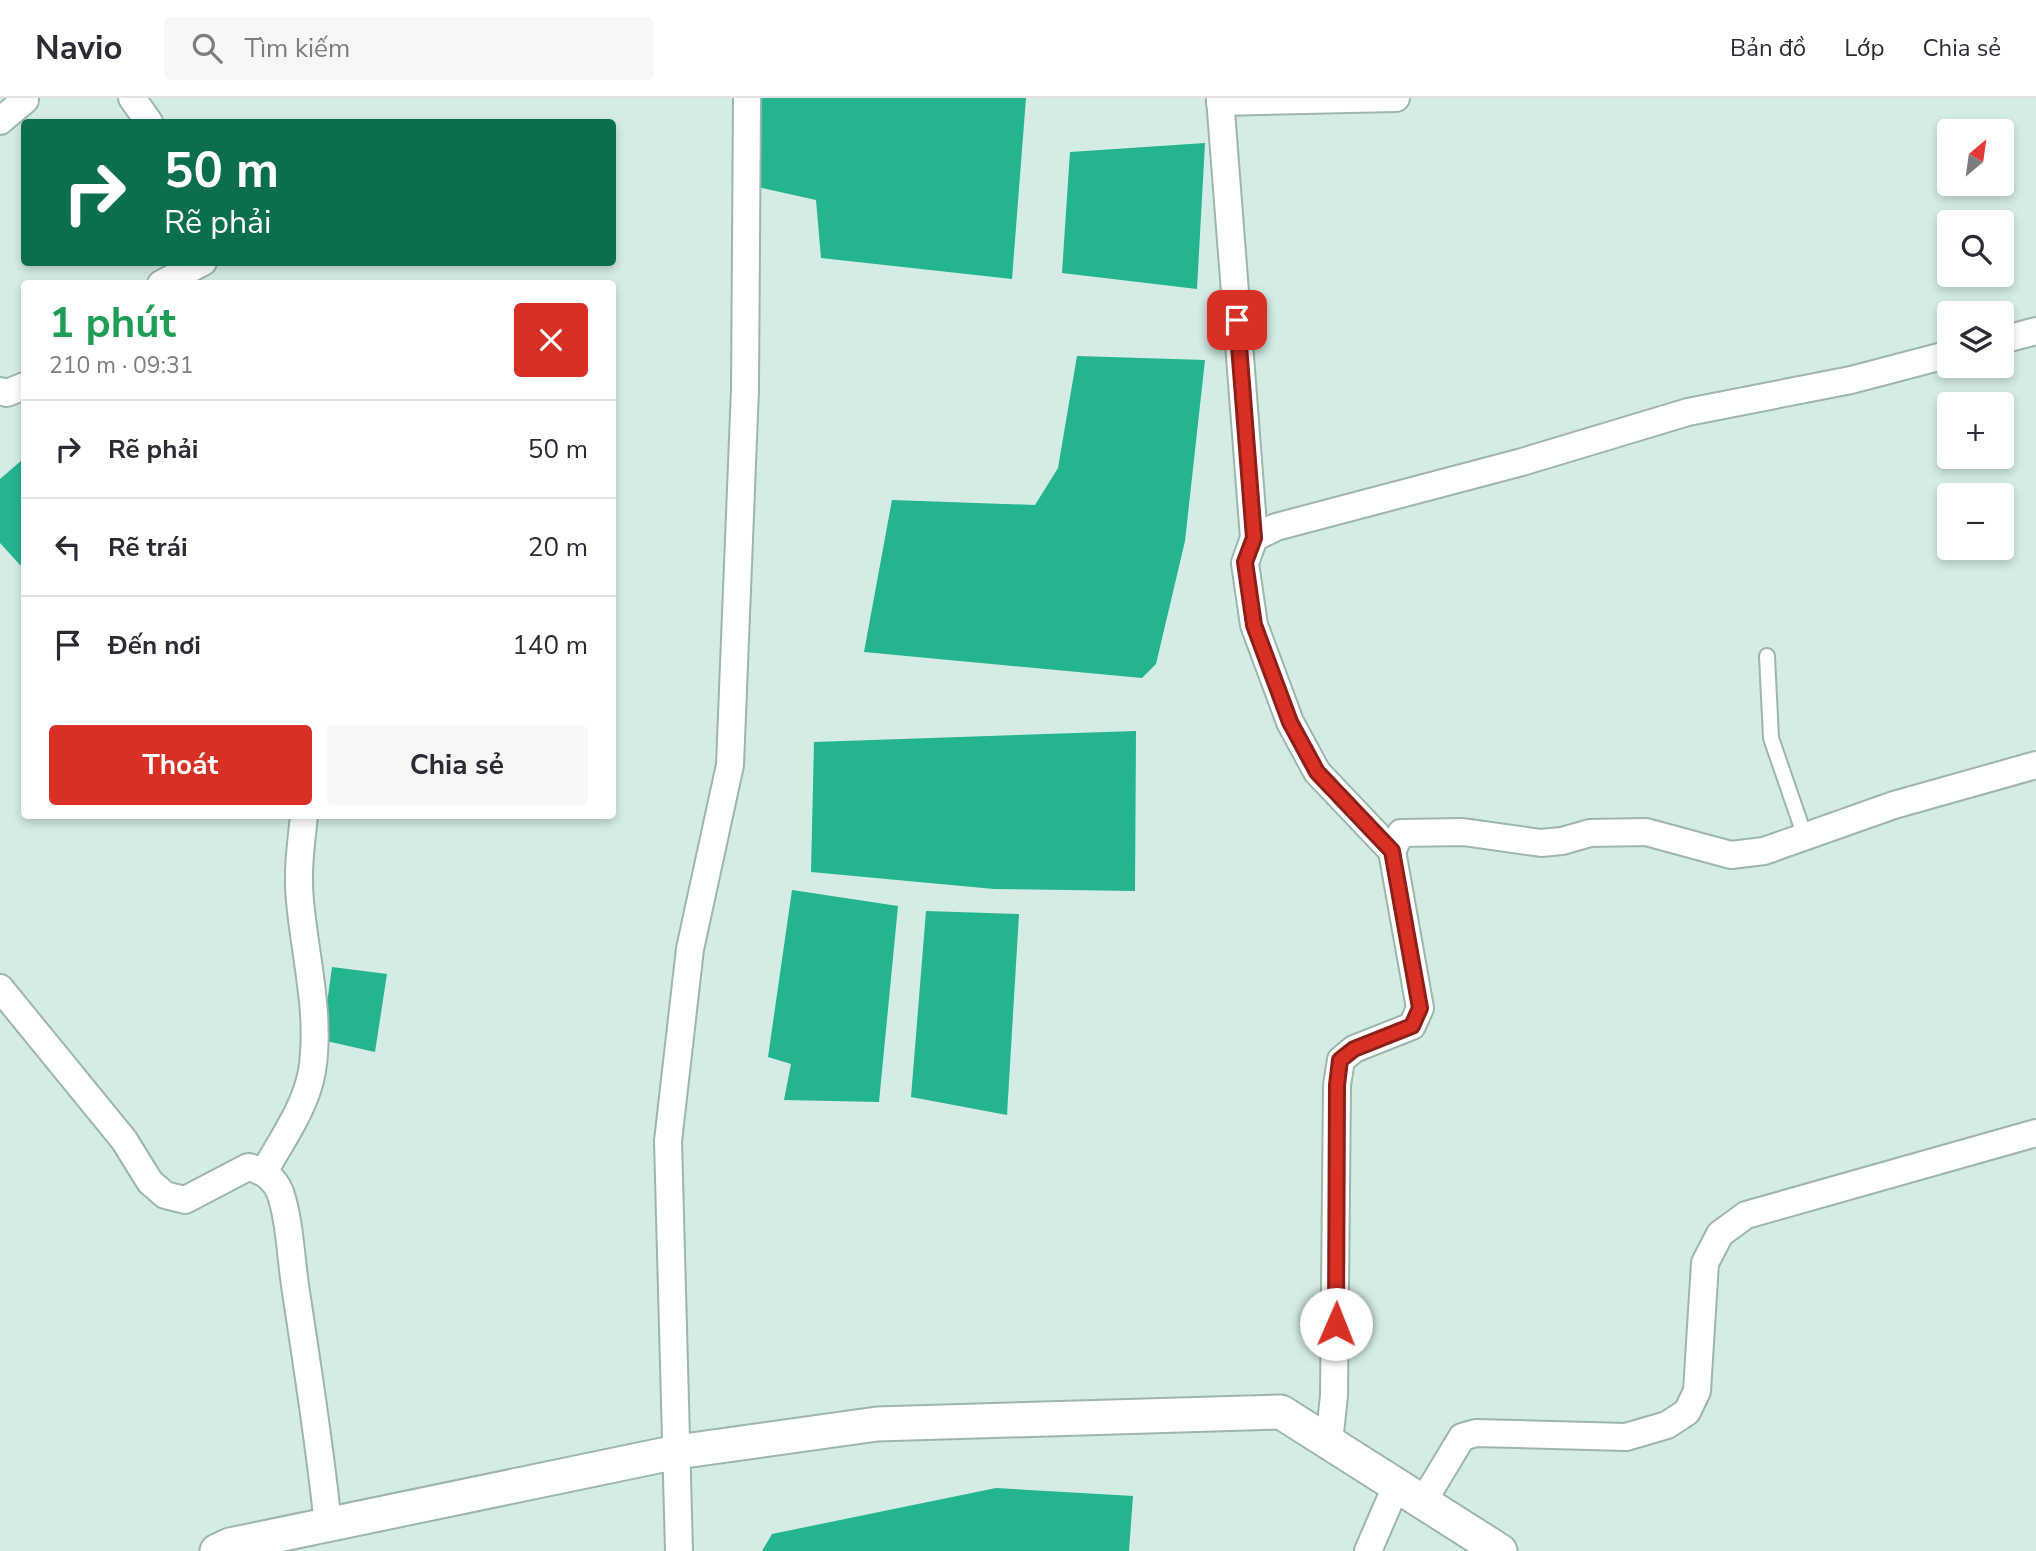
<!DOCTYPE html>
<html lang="vi">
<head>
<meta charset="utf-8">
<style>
  body { margin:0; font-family:"Nunito Sans",sans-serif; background:#f7f7f7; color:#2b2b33; height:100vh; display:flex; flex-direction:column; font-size:26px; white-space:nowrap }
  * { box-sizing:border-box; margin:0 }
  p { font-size:23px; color:#7c7c81 }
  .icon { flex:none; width:38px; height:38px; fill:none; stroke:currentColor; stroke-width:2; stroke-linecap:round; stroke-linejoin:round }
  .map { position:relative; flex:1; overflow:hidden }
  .side { position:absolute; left:21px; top:182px; width:595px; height:539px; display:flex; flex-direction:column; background:#fff; border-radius:7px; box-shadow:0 4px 10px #0003 }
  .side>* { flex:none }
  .guide { position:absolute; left:21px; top:21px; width:595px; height:147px; border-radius:7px; box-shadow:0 4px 10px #0003; background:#0b6e4f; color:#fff; overflow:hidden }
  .needle { width:46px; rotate:29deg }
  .buttons { position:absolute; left:1937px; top:21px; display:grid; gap:14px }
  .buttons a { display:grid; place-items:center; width:77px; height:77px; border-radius:7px; background:#fff; box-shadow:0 4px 10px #0003; font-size:35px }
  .pin { position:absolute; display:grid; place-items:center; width:60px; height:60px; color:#fff; margin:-30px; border-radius:14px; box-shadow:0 4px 10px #0006 }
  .me { position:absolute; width:77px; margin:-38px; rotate:1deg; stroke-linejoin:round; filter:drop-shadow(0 0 5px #0008) }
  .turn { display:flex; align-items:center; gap:24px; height:147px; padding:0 28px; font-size:32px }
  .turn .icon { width:91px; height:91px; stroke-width:2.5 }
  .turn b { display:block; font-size:49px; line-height:60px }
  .round { display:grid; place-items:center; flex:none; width:74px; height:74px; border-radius:7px; background:#f7f7f7 }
  .overview { display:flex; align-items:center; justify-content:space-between; height:119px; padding:0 28px }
  h1 { font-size:42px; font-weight:700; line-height:52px; color:#1e9e55 }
  .cta { display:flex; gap:14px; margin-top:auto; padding:14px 28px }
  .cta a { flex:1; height:80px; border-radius:7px; background:#d93025; color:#fff; font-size:28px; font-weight:700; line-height:80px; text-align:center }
  .cta a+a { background:#f7f7f7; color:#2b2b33 }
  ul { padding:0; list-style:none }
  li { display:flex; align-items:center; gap:21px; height:98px; padding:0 28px; border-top:2px solid #e1e1e2 }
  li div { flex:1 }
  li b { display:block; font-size:26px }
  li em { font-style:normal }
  header { display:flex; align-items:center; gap:42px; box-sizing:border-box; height:98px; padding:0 35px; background:#fff; border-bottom:2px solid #e1e1e2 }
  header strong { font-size:33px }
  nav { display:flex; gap:38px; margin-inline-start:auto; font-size:24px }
  .search { width:490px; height:63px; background:#f7f7f7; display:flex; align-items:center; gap:18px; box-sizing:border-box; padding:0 24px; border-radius:7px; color:#7c7c81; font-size:26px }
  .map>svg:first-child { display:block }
  .water { fill:#24b48f }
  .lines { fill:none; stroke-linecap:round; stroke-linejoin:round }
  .service-casing { stroke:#9db5ac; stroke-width:18 }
  .minor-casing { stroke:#9db5ac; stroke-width:30 }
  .tertiary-casing { stroke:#9db5ac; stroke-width:37 }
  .service { stroke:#fff; stroke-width:14 }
  .minor { stroke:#fff; stroke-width:26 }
  .tertiary { stroke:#fff; stroke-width:33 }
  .route-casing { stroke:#8d1f18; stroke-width:18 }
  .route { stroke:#d93025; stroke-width:12 }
</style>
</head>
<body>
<header>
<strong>Navio</strong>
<div class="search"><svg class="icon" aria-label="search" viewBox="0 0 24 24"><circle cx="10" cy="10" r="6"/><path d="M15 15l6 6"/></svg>Tìm kiếm</div>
<nav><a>Bản đồ</a><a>Lớp</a><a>Chia sẻ</a></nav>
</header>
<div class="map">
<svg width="2036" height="1453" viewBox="0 0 2036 1453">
  <rect width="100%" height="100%" fill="#d4ece3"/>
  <g class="water">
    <polygon points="744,0 1026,0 1012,181 821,160 816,102 744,86"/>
    <polygon points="1205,45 1197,191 1062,175 1070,54"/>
    <polygon points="1077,258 1205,262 1185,443 1156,566 1142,580 864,554 892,402 1035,407 1058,370"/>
    <polygon points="22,362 24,365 24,466 21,468 0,445 0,381"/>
    <polygon points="1136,633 1135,793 994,791 811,774 814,644"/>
    <polygon points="792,792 898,808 879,1004 784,1002 791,966 768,959"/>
    <polygon points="926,813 1019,816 1007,1017 911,999"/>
    <polygon points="332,869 387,876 375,954 322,942"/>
    <polygon points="996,1390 1133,1398 1129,1453 762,1453 772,1436"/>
  </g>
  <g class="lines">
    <defs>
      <polyline id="service" points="1767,558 1771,640 1804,736"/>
      <g id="minor">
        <polyline points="132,0 149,24"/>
        <polyline points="1220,0 1254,440"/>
        <polyline points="1220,4 1396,0"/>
        <polyline points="0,23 25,2"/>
        <polyline points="161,186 203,164"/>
        <polyline points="2002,242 2036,233"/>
        <polyline points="0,293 7,295 24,288"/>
        <polyline points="1392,753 1317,674 1290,624 1254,527 1245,465 1254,440 1276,429 1522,364 1688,314 1851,282 1950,256"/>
        <path d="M0 890 124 1042 150 1084 165 1097 185 1102 248 1069C262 1072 274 1080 280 1094 290 1122 291 1164 296 1194 308 1272 320 1349 328 1427"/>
        <path d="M264 1074C281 1043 306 1009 312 973 321 916 305 859 300 803 297 774 301 746 304 718"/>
        <polyline points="1329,1344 1334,1298 1337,987 1341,962 1354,951 1412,928 1420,910 1392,753 1401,735 1463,734 1541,745 1562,743 1590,735 1646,734 1731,757 1764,753 1894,707 2036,667"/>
        <polyline points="1424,1402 1462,1339 1476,1335 1626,1339 1667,1327 1687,1314 1697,1293 1705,1165 1720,1136 1746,1117 2036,1035"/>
        <polyline points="679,1453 668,1043 690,851 730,667 745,291 747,0"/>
        <polyline points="1368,1453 1397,1386"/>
      </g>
      <polyline id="tertiary" points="217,1453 230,1447 677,1354 877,1326 1281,1314 1500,1453"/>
    </defs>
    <use href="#service" class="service-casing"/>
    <use href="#minor" class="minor-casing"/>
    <use href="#tertiary" class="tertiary-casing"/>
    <use href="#service" class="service"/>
    <use href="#minor" class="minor"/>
    <use href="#tertiary" class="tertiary"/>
  </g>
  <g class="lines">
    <defs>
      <polyline id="route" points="1237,222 1254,440 1245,464 1254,527 1290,624 1317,674 1392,753 1420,910 1412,928 1354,951 1340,962 1337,987 1336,1226"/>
    </defs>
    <use href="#route" class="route-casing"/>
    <use href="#route" class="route"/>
  </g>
</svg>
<div class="buttons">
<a><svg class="needle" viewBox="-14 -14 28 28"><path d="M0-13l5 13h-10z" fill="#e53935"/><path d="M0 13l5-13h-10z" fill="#7c7c81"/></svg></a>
<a><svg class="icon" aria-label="search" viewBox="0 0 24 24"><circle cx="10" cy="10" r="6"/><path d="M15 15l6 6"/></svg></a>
<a><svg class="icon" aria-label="layers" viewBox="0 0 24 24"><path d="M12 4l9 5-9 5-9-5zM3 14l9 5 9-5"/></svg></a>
<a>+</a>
<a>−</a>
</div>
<div class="pin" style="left:1237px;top:222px;background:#d93025"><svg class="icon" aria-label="arrive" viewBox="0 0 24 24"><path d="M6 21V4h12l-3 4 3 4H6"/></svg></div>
<svg class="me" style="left:1336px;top:1226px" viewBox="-20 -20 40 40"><circle r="19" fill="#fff"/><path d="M0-13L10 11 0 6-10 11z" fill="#d93025"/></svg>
<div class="guide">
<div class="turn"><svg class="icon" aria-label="right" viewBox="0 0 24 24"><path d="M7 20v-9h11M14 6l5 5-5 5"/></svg><div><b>50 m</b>Rẽ phải</div></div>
</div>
<section class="side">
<div class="overview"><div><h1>1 phút</h1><p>210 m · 09:31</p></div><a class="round" style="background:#d93025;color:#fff"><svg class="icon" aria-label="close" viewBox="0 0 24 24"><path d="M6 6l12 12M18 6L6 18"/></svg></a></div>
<ul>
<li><svg class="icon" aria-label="right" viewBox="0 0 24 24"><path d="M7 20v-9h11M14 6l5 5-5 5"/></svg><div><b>Rẽ phải</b></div><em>50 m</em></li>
<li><svg class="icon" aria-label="left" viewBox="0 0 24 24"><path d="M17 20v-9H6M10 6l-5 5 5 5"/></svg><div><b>Rẽ trái</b></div><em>20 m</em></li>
<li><svg class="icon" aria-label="arrive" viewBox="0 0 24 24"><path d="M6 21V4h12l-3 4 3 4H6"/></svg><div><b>Đến nơi</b></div><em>140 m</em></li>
</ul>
<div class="cta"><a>Thoát</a><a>Chia sẻ</a></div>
</section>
</div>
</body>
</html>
